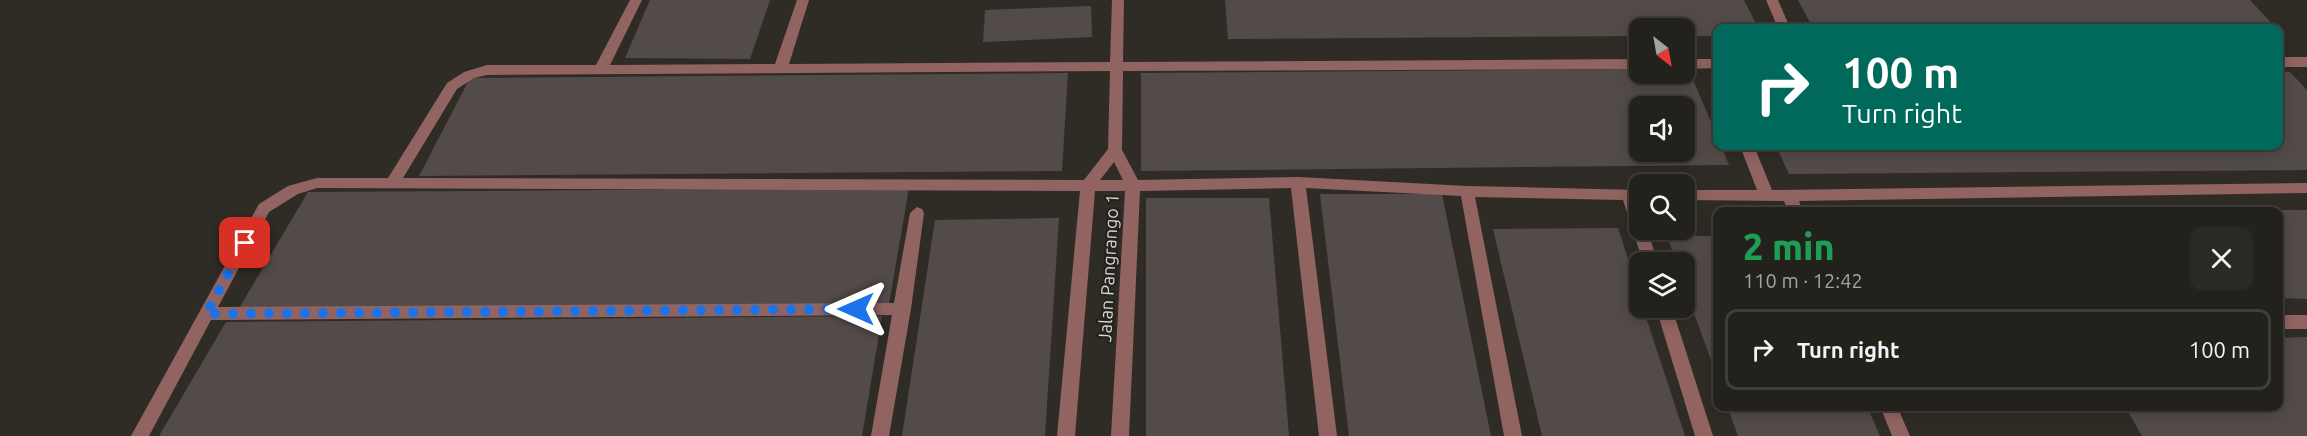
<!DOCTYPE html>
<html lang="en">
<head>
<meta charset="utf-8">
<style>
  body { margin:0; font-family:Ubuntu,sans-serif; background:#2b2925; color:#f1f3f6; height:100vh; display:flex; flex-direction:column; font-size:22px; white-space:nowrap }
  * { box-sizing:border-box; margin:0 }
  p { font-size:20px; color:#a3a3a3 }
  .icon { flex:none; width:33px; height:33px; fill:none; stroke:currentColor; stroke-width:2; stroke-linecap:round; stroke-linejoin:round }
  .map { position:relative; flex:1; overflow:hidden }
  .side { position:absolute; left:1713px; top:207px; width:570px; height:204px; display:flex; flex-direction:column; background:#23211c; border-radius:12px; box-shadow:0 3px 15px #0003,0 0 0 2px #403e3b }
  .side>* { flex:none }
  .hud { position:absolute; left:1713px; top:24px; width:570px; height:126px; border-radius:12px; box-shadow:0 3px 15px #0003,0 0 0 2px #403e3b; background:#00695c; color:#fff; overflow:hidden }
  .needle { width:39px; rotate:149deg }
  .fabs { position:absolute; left:1629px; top:18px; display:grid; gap:12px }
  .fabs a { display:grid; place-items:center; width:66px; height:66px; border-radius:12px; background:#23211c; box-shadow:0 3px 15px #0003,0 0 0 2px #403e3b; font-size:30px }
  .pin { position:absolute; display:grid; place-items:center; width:51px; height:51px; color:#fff; margin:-26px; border-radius:12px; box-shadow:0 3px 9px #0006 }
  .me { position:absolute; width:66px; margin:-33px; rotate:270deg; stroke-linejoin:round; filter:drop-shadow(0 0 4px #0008) }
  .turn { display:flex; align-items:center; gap:21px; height:126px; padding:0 30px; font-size:27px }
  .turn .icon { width:78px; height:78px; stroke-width:2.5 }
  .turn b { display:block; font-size:42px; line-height:51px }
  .round { display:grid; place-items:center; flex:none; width:63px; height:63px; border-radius:12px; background:#2b2925 }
  .overview { display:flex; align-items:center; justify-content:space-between; height:102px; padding:0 30px }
  h1 { font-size:36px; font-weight:800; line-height:45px; color:#1e9e55 }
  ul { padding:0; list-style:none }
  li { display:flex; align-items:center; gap:18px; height:81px; margin:0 12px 9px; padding:0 18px; border:3px solid #403e3b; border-radius:12px }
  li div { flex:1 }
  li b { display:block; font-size:22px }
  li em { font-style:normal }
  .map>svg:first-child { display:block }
  .building { fill:#534b4a; fill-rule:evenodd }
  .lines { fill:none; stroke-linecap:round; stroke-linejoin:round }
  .minor { fill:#916461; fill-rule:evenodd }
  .route { stroke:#1a73e8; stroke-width:10; stroke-dasharray:0 18 }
  .labels { text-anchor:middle; stroke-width:4.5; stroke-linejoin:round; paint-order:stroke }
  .street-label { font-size:18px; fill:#dad8d4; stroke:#25231d }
</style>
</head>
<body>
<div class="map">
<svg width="2307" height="436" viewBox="0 0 2307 436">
  <rect width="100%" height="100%" fill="#2f2c26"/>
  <g class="building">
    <polygon points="650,0 770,0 750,59 625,58"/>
    <polygon points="1225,0 1744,0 1758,28 1718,28 1718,36 1684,36 1684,28 1640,28 1640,36 1228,39"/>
    <polygon points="1798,0 2250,0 2276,28 1813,28"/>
    <polygon points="1091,6 1092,37 983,42 985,10"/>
    <path d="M1684 68H1688L1718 138V146H1721L1729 165 1141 171V73L1640 69V74H1684ZM1640 106H1684V152H1640Z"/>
    <polygon points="2278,72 2290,72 2307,90 2307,170 1789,174 1776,146 2278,146"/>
    <polygon points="1068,73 1062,171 419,176 470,78"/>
    <polygon points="909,188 889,304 238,310 308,192"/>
    <polygon points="1320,194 1442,194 1491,436 1349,436"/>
    <polygon points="1146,198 1269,198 1289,436 1146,436"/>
    <polygon points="2278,210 2307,210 2307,299 2278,298"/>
    <polygon points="1059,218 1045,436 902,436 935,220"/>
    <polygon points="1618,228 1640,296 1640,308 1643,308 1685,436 1542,436 1493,229"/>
    <polygon points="1667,236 1718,236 1718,379 1684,286 1684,262 1676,262"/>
    <polygon points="882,316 862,436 159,436 226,322"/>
    <polygon points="2307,337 2307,436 2142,436 2125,406 2278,406 2278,338"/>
    <polygon points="1727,406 1867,406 1880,436 1738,436"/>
  </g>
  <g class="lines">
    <g class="minor">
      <path d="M630 0H642L610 65 775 64 797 0H809L789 64 1110 62 1112 0H1124L1123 62 1640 59V69L1123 71 1122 150 1138 180 1298 177 1467 186 1640 190V230H1647L1658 262H1643L1623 200 1475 197 1522 436H1504L1461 196 1306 188 1337 436H1319L1291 188 1140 191 1129 436H1111L1125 191H1095L1075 436H1057L1080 191 317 188 298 194 269 212 218 307 894 303 910 213 917 207 922 209 924 213 911 309 889 436H871L892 315 211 320 149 436H131L259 204 288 186 317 178H388L447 83 464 72 487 65H596ZM1110 71 1108 149 1084 180 403 178 457 89 474 78 487 75ZM1114 162 1123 180H1100Z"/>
      <polygon points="1766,0 1778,0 1790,28 1778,28"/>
      <rect x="2278" y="57" width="29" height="10"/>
      <polygon points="1684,59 1718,59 1718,68 1684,69"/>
      <polygon points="1740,146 1754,146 1772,190 2307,183 2307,193 1799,201 1803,212 1788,212 1784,201 1684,200 1684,190 1757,190"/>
      <polygon points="1656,308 1672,308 1713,436 1695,436"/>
      <rect x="2278" y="315" width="29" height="14"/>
      <polygon points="1880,406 1897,406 1910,436 1892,436"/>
    </g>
  </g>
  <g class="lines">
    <polyline class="route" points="245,243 206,314 856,309"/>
  </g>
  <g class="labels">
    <g class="street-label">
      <text transform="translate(1109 268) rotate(-87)" y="6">Jalan Pangrango 1</text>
    </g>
  </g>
</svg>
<div class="fabs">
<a><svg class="needle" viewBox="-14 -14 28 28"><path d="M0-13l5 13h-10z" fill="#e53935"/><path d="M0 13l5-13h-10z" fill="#a3a3a3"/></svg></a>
<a><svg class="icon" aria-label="sound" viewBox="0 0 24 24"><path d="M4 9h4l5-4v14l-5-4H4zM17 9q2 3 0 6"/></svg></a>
<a><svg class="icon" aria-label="search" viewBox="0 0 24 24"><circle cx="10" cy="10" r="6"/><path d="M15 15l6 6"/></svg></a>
<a><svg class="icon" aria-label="layers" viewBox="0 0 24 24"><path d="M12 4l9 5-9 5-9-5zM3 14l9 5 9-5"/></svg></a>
</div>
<div class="pin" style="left:245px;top:243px;background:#d93025"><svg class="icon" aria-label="arrive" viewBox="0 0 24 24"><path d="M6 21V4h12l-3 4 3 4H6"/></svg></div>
<svg class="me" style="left:856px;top:309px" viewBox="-20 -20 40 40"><path d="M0-17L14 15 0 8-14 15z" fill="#1a73e8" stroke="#fff" stroke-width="4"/></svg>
<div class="hud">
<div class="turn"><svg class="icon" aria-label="right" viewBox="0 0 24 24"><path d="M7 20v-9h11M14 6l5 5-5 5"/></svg><div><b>100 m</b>Turn right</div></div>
</div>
<section class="side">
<div class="overview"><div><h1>2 min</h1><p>110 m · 12:42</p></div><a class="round"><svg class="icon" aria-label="close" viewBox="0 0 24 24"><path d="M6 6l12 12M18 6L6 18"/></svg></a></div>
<ul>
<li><svg class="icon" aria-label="right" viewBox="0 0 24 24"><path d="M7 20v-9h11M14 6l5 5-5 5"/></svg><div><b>Turn right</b></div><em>100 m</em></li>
</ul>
</section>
</div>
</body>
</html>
